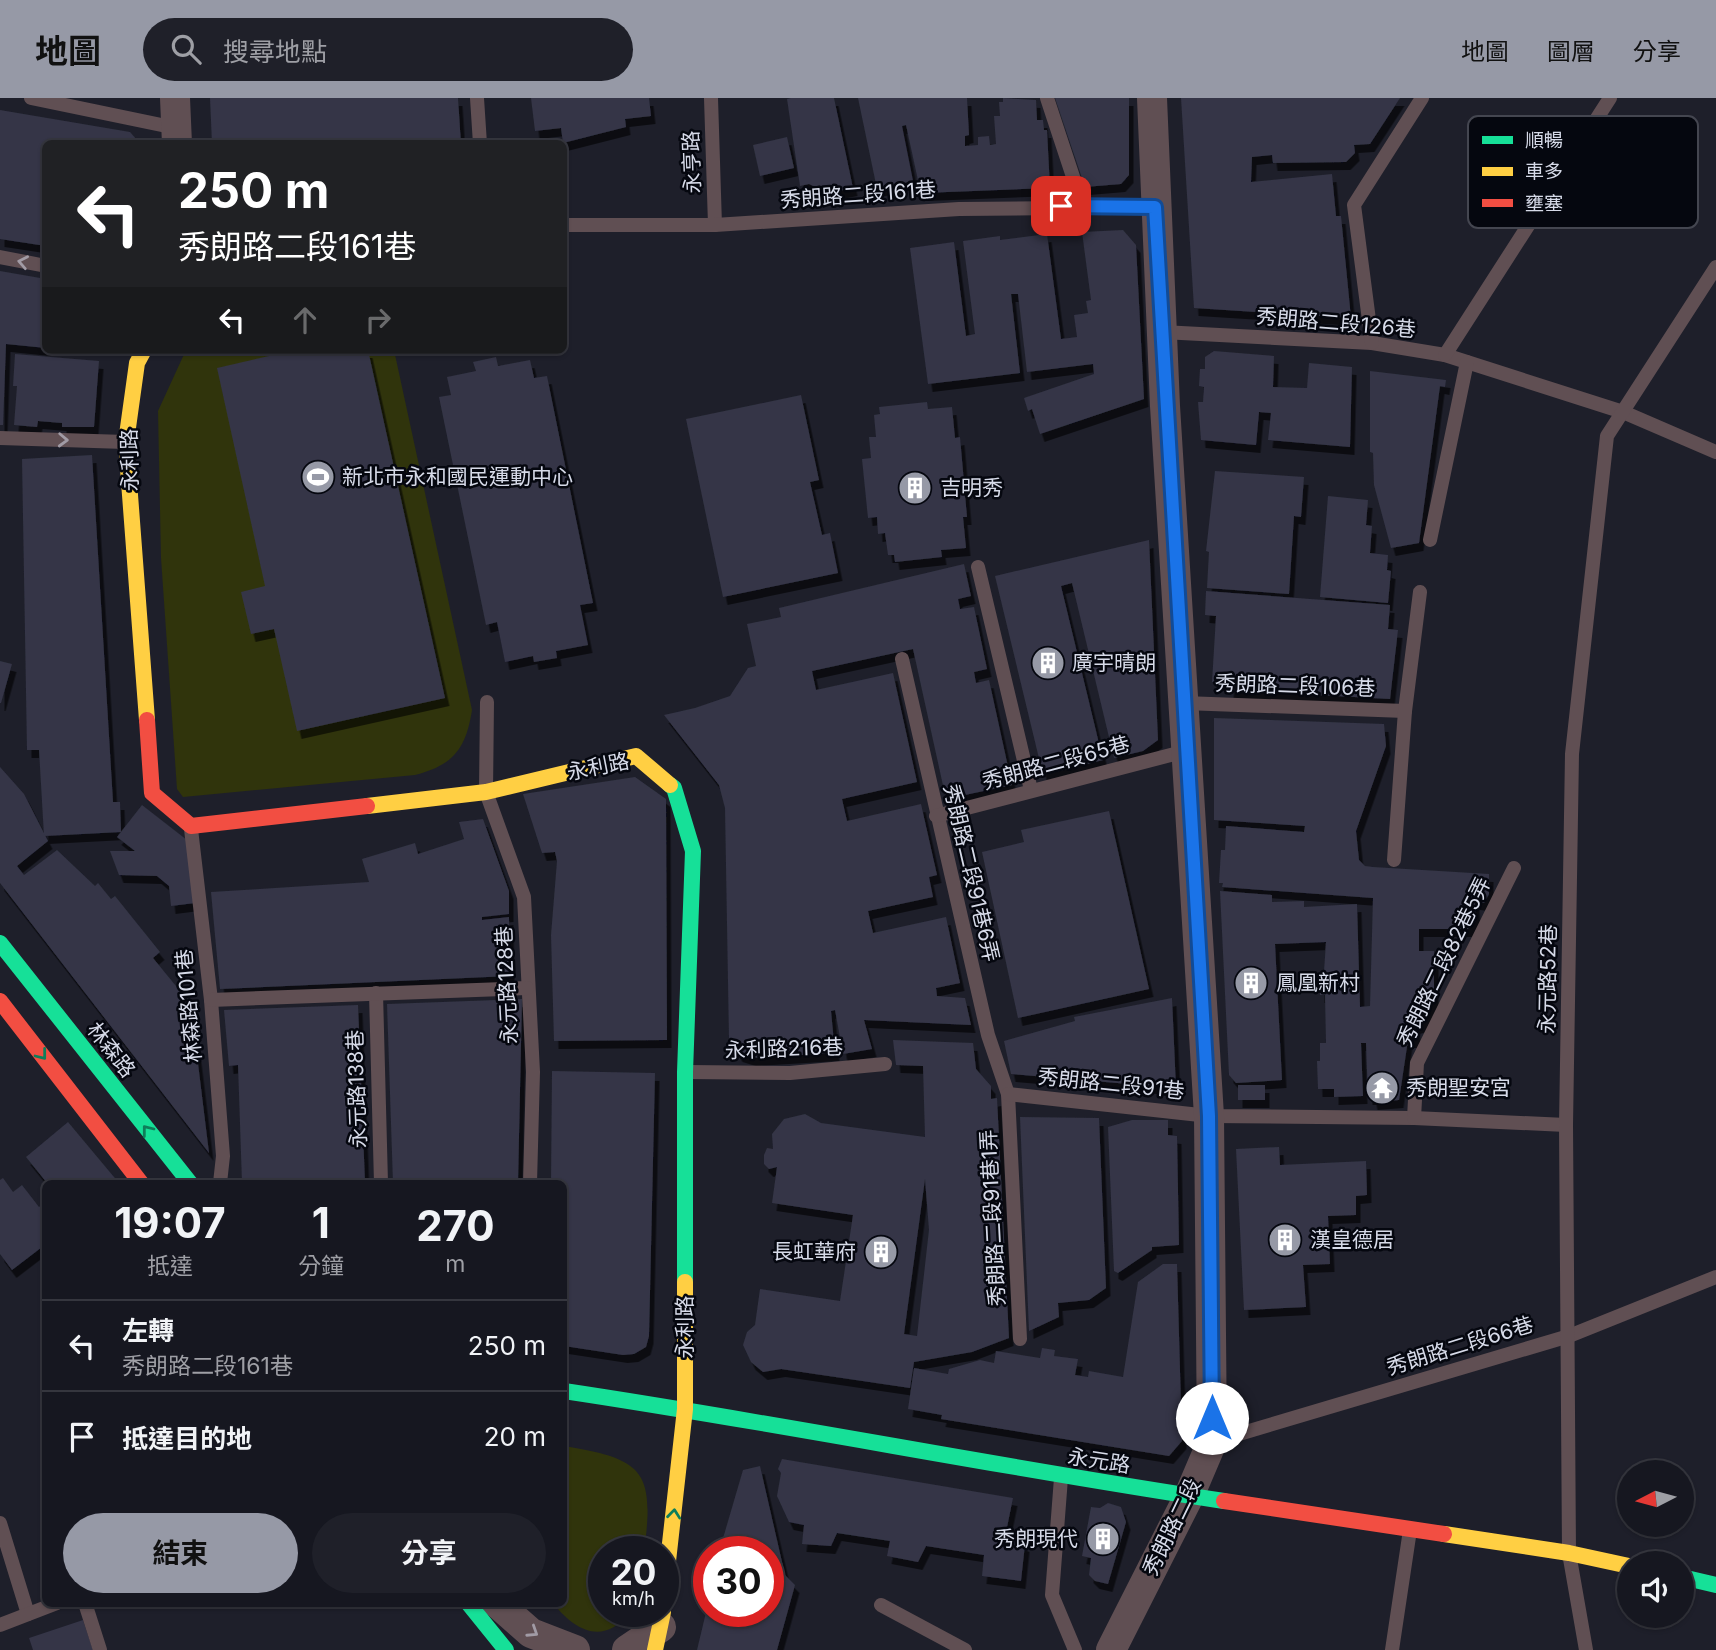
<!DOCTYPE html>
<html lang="zh-TW">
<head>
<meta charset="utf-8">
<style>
  body { margin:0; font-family:Inter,"Noto Sans TC",sans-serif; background:#1f2029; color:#f1f3f6; height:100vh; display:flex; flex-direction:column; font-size:26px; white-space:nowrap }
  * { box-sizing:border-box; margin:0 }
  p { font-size:23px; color:#9e9fa5 }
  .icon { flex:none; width:38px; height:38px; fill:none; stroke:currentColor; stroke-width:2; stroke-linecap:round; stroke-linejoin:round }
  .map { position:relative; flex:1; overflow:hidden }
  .details { position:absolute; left:42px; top:1082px; width:525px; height:427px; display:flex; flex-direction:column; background:#161720; border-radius:10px; box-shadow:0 2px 5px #0004,0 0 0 2px #35363e }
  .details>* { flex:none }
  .top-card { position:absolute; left:42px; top:42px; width:525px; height:214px; border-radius:10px; box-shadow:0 2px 5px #0004,0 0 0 2px #35363e; background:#202124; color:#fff; overflow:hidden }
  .needle { width:46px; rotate:264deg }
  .controls { position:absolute; left:1617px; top:1362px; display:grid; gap:14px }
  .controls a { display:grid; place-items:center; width:77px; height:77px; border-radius:50%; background:#161720; box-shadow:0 2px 5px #0004,0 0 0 2px #35363e; font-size:35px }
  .speed { position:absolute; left:588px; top:1438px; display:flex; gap:14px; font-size:35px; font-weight:700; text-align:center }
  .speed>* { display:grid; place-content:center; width:91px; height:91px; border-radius:50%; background:#161720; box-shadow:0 2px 5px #0004,0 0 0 2px #35363e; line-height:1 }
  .speed small { font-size:18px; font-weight:400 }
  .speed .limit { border:10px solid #d22; background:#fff; color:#111 }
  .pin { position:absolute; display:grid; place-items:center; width:60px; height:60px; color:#fff; margin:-30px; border-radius:14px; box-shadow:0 4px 10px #0006 }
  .me { position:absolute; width:77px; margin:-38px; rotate:0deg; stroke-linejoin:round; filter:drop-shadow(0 0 5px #0008) }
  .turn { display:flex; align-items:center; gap:24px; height:147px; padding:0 21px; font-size:32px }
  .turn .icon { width:91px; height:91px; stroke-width:2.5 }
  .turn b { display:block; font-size:49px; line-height:60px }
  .lanes { display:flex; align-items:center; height:66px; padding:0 21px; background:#0003; justify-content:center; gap:35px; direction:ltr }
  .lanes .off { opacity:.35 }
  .eta { display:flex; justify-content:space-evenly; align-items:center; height:119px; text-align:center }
  .eta b { font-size:42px; font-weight:700; line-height:49px }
  .action { display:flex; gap:14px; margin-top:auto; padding:14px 21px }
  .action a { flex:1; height:80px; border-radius:42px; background:#9699a6; color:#111; font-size:28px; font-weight:700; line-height:80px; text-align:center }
  .action a+a { background:#1f2029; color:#f1f3f6 }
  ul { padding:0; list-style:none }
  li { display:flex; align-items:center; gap:21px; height:91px; padding:0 21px; border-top:2px solid #35363e }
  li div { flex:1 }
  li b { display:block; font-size:26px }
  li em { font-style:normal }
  header { display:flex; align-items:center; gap:42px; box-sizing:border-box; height:98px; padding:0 35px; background:#9699a6; color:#111 }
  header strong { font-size:33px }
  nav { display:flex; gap:38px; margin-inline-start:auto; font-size:24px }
  .search { width:490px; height:63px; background:#1f2029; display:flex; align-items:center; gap:18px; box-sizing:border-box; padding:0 24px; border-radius:38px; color:#9e9fa5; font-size:26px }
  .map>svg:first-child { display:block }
  .green { fill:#30340c }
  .building { fill:#343546; fill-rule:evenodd; filter:url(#shadow) }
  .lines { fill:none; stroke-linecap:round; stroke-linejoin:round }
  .lane { stroke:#604f53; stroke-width:14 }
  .street { stroke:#604f53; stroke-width:30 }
  .fast { stroke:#16e098; stroke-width:16 }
  .slow { stroke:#ffcf43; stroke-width:16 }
  .jam { stroke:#f24e42; stroke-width:16 }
  .oneway { stroke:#a19ba5 }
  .oneway2 { stroke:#0e7e5a }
  .route-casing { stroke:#114b97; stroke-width:18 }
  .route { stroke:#1a73e8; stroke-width:12 }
  .labels { text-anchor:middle; stroke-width:5; stroke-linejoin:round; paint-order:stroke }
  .street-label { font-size:21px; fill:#d6dae8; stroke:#05070f }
  .poi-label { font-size:21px; fill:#d6dae8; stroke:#05070f; text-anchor:start }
  .key { fill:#05070f; stroke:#444650; stroke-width:2 }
  .key-label { font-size:19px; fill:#d6dae8 }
</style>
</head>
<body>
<header>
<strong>地圖</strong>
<div class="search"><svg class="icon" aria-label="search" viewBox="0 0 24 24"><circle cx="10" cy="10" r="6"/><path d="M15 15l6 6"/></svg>搜尋地點</div>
<nav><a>地圖</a><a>圖層</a><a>分享</a></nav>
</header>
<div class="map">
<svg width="1716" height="1552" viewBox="0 0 1716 1552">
  <defs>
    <filter id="shadow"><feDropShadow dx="4.5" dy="8" stdDeviation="0" flood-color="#0009"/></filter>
  </defs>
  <rect width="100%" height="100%" fill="#1e1f2a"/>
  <g class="green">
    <path d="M186 252H394L472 612C466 650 454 667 415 677L183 699 177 691 161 460 158 313Z"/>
    <path d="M564 1348C644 1361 655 1373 644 1454H604V1514H629C604 1549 574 1532 553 1505H564Z"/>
  </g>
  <g class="building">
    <polygon points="210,0 458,0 461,46 212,46"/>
    <polygon points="531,0 649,0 651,18 625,21 626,29 563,45 561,30 535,33"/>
    <polygon points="791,0 834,0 853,90 828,95 809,86 800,88 787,1"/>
    <polygon points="858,0 967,0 969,37 965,38 965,48 978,47 978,39 989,38 990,47 996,46 994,18 1000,18 999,4 1003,4 1003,0 1036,2 1037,22 1043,22 1044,32 1047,32 1050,90 923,95 922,87 919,87 906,27 902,28 913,83 877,91"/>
    <polygon points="1055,0 1129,0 1129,77 1121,86 1085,89"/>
    <polygon points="1181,0 1400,0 1370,46 1354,47 1355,55 1346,64 1273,65 1272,57 1252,59 1251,84 1332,76 1336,118 1341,118 1351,220 1194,210"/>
    <polygon points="0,12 130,34 137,42 137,46 46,46 46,148 0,141"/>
    <polygon points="787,39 794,70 760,78 753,47"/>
    <polygon points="1123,132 1136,147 1144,301 1040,336 1032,311 1028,313 1024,300 1094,276 1093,266 1027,274 1018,196 1011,196 1020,275 928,286 910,150 954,144 966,238 975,236 963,143 1000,138 1000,142 1047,136 1061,241 1077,239 1074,217 1088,215 1086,203 1091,202 1082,134"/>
    <polygon points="0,173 46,181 46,250 6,246 3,327 0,327"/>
    <polygon points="295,252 368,252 445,600 297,633 274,531 251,536 241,494 265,488 217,270"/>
    <polygon points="1214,253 1274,258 1273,289 1307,290 1309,265 1352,269 1350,349 1268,342 1271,315 1259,314 1256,347 1201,342 1198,304 1203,304 1204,289 1199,288 1200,271 1205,271 1205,259"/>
    <polygon points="15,256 99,263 94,329 62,329 62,325 38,323 37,329 14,327 17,288 13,288"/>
    <polygon points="496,259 498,268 530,262 534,280 547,278 593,505 580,507 588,547 556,553 557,560 534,564 533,558 505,564 497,524 486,527 439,299 451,297 447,279 476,273 473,264"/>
    <polygon points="1370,273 1446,282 1445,289 1440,288 1419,445 1391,450 1374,387 1373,355 1370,354"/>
    <polygon points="801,297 819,382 810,384 822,437 830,435 838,475 723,499 686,321"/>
    <polygon points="927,304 928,311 952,309 955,340 960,339 967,419 963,419 966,450 941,452 942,459 895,464 894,457 888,457 885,435 878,436 877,419 868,420 862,361 871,360 869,339 876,339 874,317 880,316 879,309"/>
    <polygon points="92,357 113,704 120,704 121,734 44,738 39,652 27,652 22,361"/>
    <polygon points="1215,373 1304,379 1301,419 1294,418 1289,496 1207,490 1209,454 1206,453"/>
    <polygon points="1328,398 1368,402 1366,427 1372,428 1370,455 1388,457 1387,472 1391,473 1388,505 1320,499"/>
    <polygon points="1149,442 1158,642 1143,653 1114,660 1072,485 1061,488 1103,662 1043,677 995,478"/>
    <polygon points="964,466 971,498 958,501 960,511 974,509 987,571 974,574 976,585 989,582 1012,687 946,701 913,551 812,573 816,592 893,575 917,684 842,701 847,723 921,706 937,777 929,779 933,799 868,813 873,835 946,819 960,885 936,890 937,898 965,900 971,927 864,922 872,951 843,956 835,912 831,913 835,955 751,960 738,956 729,941 725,710 719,687 664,617 695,610 730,598 748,570 756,568 747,526 781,519 779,510"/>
    <polygon points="1206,493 1390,507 1388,531 1398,532 1390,601 1229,592 1230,585 1212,584 1216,518 1205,517"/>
    <polygon points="0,563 12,566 1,605 0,605"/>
    <polygon points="1214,620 1384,626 1386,648 1356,733 1359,762 1365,768 1373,769 1489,776 1489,796 1484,805 1475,804 1476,823 1468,831 1419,831 1419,853 1434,853 1434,899 1423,926 1415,928 1417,942 1408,942 1399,1002 1373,1004 1372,999 1368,999 1366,945 1361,945 1363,998 1334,999 1334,991 1318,991 1317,963 1320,963 1320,945 1326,945 1325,897 1320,897 1320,873 1324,873 1326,844 1275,846 1282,982 1236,985 1229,977 1220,793 1272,797 1272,804 1304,803 1304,809 1357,806 1360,909 1370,908 1373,800 1222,789 1223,785 1219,785 1221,752 1225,752 1226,728 1304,734 1305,728 1214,722"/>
    <polygon points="0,669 24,696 48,743 17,768 24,777 57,752 95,788 98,785 111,801 115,798 160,854 153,860 194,910 189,925 194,933 209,1055 0,785"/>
    <polygon points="635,679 666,701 667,942 554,943 551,837 557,763 555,754 542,755 523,696"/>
    <polygon points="142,707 187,742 195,805 171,808 169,788 157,778 119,777 110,753 135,753 117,739"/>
    <polygon points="1109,713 1149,891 1018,920 982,754 1024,744 1021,732"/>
    <polygon points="483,721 509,793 509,816 482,819 482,822 509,819 510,878 220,891 211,794 369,784 362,761 415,745 418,756 464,741 459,724"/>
    <polygon points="1172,900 1176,990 1011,976 1004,943 1075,923 1074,919"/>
    <polygon points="522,901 518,1085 393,1085 387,906"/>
    <polygon points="358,907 365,1085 242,1085 238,967 229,968 224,912"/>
    <path d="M893 942 973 945 976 971 991 988V1001L997 1000 1009 1240 972 1254 914 1264 910 1290 781 1271 763 1274 751 1264 743 1247 747 1234 755 1227 760 1191 840 1203 853 1117 772 1105 777 1069 769 1071 764 1066V1057L767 1050 773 1051 772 1036 784 1021 805 1016 821 1025 925 1039 923 968 896 967ZM925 1081 929 1132 917 1238 904 1236Z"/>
    <polygon points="552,973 655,975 649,1238 646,1249 634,1256 623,1257 564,1248 564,1085 551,1085"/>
    <rect x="1238" y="987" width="27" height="15"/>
    <polygon points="1020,1019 1099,1020 1106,1190 1089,1202 1058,1205 1059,1219 1029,1233"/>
    <polygon points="1132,1022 1168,1022 1168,1037 1177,1038 1179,1147 1152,1149 1152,1152 1118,1175 1114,1173 1108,1029"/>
    <polygon points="68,1024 119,1085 47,1085 26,1059"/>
    <polygon points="1279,1049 1280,1067 1366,1063 1367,1097 1356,1098 1356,1117 1328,1118 1330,1166 1303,1167 1306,1209 1244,1212 1236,1051"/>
    <polygon points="3,1080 13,1094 22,1087 39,1109 46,1103 46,1146 12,1172 0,1156 0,1082"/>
    <polygon points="1163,1166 1177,1166 1182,1343 1169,1358 941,1321 942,1317 908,1311 914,1270 948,1276 949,1271 980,1262 994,1265 996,1253 1040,1260 1042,1250 1055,1252 1054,1258 1078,1261 1075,1277 1088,1279 1089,1273 1123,1279 1138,1184"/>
    <polygon points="782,1361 1013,1400 1005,1439 1025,1446 1021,1483 982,1478 984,1457 926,1448 918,1464 887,1458 890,1443 837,1435 831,1448 802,1446 804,1427 789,1424 777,1398 781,1375 778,1371"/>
    <polygon points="760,1368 785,1477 795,1487 777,1552 697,1552 708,1506 709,1514 768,1514 768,1454 719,1454 743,1372"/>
    <polygon points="1108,1405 1121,1409 1126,1424 1108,1486 1095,1483 1089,1477 1091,1460 1082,1458 1091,1409 1100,1410"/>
    <polygon points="83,1522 93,1552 33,1552 29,1540"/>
  </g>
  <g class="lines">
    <g class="lane">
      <polyline points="31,0 176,30"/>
      <polyline points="477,0 480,46"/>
      <polyline points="711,0 715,127"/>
      <polyline points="1047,0 1083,109"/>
      <polyline points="564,127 715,127 959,111 1155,109"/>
      <polyline points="0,159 46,168"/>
      <polyline points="1162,234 1372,245 1445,257 1623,314 1716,354"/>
      <polyline points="1372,245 1354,107 1422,0"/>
      <polyline points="1445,257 1610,0"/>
      <polyline points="0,340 125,344"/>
      <polyline points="1430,442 1467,264"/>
      <polyline points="978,469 1031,692"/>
      <polyline points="902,561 988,937 1008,996 1020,1241"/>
      <polyline points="487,604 486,694 524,799 533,974 530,1085"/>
      <polyline points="1184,605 1405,613"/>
      <polyline points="936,718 1186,653"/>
      <polyline points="191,731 211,902 223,1058 220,1085"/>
      <polyline points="1394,762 1405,613 1420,494"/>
      <polyline points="376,895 381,1085"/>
      <polyline points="211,902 527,890"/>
      <polyline points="687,974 790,975 885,966"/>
      <polyline points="1008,996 1209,1018 1414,1020 1566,1027"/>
      <polyline points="1414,1020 1417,965 1514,770"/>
      <polyline points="1212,1344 1569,1238 1716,1179"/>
      <polyline points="1061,1380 1052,1497 1075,1552"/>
      <polyline points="0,1425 28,1516"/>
      <polyline points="85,1505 100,1552"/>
      <polyline points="881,1507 965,1552"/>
      <polyline points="0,1527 57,1505"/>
      <polyline points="1392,1552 1410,1432"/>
      <polyline points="1586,1552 1569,1455 1566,1027 1572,656 1607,338 1716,169"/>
    </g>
    <g class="street">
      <polyline points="175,0 177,46"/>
      <polyline points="497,1505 531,1535 575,1552"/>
      <polyline points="627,1552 661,1529"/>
      <polyline points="1111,1552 1189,1398 1212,1344 1209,1018 1165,308 1152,0"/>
    </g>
    <g class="fast">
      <polyline points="670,687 674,690 693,753 685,974 685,1184"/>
      <polyline points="0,845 190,1085"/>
      <path d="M564 1293C785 1326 1003 1370 1224 1403"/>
      <polyline points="1682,1479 1716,1487"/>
      <polyline points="468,1505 506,1552"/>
    </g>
    <g class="slow">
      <polyline points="144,252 137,265 126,344 147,622"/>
      <polyline points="367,708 486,694 636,658 670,687"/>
      <polyline points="1444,1436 1569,1455 1629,1468"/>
      <polyline points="663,1508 685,1311 685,1184"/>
      <polyline points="655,1552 663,1514"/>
    </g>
    <g class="jam">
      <polyline points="147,622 152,695 191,728 367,708"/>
      <polyline points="0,903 141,1085"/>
      <polyline points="1224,1403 1444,1436"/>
    </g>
  </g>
  <defs><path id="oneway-chevron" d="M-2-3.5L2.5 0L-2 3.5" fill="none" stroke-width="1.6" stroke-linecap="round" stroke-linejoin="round" transform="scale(1.75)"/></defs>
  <g class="oneway">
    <use href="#oneway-chevron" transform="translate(23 164) rotate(-169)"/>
    <use href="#oneway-chevron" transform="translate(63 342) rotate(2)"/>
    <use href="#oneway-chevron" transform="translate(533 1534) rotate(33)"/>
  </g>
  <g class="oneway2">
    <use href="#oneway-chevron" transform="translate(42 957) rotate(52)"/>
    <use href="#oneway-chevron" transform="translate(147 1032) rotate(-128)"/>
    <use href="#oneway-chevron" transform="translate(674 1416) rotate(-84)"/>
  </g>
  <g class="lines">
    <defs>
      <polyline id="route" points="1061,108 1155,109 1209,1018 1212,1320"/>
    </defs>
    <use href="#route" class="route-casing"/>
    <use href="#route" class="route"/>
  </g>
  <defs>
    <symbol id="stadium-disc" viewBox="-11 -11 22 22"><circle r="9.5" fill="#9699a6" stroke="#05070f"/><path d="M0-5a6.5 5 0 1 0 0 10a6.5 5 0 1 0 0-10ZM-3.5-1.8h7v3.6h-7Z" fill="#fff"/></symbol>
    <symbol id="building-disc" viewBox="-11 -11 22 22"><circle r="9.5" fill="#9699a6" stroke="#05070f"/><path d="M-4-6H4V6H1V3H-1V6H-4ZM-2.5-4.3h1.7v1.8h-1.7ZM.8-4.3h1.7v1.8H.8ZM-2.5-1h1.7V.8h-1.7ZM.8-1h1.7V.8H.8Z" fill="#fff"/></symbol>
    <symbol id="temple-disc" viewBox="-11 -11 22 22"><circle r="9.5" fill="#9699a6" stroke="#05070f"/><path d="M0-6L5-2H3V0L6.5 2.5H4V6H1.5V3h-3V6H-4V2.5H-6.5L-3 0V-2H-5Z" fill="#fff"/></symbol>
  </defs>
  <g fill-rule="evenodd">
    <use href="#stadium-disc" x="299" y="360" width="38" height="38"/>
    <use href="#building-disc" x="896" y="371" width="38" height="38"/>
    <use href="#building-disc" x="1029" y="546" width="38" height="38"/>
    <use href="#building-disc" x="1232" y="866" width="38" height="38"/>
    <use href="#temple-disc" x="1363" y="971" width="38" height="38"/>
    <use href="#building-disc" x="1266" y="1123" width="38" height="38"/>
    <use href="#building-disc" x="862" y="1135" width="38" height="38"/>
    <use href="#building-disc" x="1084" y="1422" width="38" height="38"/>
  </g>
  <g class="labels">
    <g class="street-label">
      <text transform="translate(692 64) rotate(-92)" y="7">永亨路</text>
      <text transform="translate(858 97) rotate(-4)" y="7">秀朗路二段161巷</text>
      <text transform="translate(1336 225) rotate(5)" y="7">秀朗路二段126巷</text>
      <text transform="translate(130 362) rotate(-91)" y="7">永利路</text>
      <text transform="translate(1295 588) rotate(2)" y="7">秀朗路二段106巷</text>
      <text transform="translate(1056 665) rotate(-15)" y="7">秀朗路二段65巷</text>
      <text transform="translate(598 669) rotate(-11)" y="7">永利路</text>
      <text transform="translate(971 775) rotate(77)" y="7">秀朗路二段91巷6弄</text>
      <text transform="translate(1444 864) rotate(-64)" y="7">秀朗路二段82巷5弄</text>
      <text transform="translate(1548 881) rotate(-89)" y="7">永元路52巷</text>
      <text transform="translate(507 887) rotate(-93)" y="7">永元路128巷</text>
      <text transform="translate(189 908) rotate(-95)" y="7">林森路101巷</text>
      <text transform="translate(784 951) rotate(-2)" y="7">永利路216巷</text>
      <text transform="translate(111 952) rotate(52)" y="7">林森路</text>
      <text transform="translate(1111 986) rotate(6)" y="7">秀朗路二段91巷</text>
      <text transform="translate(357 991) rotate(-92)" y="7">永元路138巷</text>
      <text transform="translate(993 1120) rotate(-93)" y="7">秀朗路二段91巷1弄</text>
      <text transform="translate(685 1229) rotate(-90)" y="7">永利路</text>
      <text transform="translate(1460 1248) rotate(-17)" y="7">秀朗路二段66巷</text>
      <text transform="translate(1099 1363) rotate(9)" y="7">永元路</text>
      <text transform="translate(1172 1429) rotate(-64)" y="7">秀朗路二段</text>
    </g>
    <g class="poi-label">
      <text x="342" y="386">新北市永和國民運動中心</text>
      <text x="940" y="397">吉明秀</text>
      <text x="1072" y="572">廣宇晴朗</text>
      <text x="1276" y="892">鳳凰新村</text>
      <text x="1406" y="997">秀朗聖安宮</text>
      <text x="1310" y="1149">漢皇德居</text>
      <text x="856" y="1161" text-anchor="end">長虹華府</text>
      <text x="1078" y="1448" text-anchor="end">秀朗現代</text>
    </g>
  </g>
  <rect x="1468" y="18" width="230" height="112" rx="10" class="key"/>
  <rect x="1482" y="38" width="31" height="8" fill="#16e098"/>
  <rect x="1482" y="69" width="31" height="9" fill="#ffcf43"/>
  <rect x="1482" y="101" width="31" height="8" fill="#f24e42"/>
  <g class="key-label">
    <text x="1525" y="49">順暢</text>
    <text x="1525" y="80">車多</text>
    <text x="1525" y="112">壅塞</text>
  </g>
</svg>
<div class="controls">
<a><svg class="needle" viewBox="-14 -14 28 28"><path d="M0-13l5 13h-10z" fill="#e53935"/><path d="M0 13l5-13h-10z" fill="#9e9fa5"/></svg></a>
<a><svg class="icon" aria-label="sound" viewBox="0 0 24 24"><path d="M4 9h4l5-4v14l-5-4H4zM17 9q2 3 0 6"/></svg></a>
</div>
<div class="speed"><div>20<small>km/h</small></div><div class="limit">30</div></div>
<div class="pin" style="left:1061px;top:108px;background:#d93025"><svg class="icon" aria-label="arrive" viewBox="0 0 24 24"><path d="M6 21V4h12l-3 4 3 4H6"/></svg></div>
<svg class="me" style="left:1212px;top:1320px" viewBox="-20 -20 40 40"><circle r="19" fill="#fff"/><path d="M0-13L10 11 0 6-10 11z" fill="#1a73e8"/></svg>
<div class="top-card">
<div class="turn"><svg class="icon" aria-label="left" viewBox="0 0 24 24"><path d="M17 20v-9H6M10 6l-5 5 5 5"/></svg><div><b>250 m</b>秀朗路二段161巷</div></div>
<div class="lanes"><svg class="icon" aria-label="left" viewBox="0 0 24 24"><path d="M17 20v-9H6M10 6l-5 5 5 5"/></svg><svg class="icon off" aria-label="ahead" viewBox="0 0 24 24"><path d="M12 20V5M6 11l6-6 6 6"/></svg><svg class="icon off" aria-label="right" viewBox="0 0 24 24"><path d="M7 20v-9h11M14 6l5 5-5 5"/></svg></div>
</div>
<section class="details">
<div class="eta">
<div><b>19:07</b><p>抵達</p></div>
<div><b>1</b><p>分鐘</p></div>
<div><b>270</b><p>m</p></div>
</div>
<ul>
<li><svg class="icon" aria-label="left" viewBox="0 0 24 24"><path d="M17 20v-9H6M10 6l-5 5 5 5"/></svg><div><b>左轉</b><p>秀朗路二段161巷</p></div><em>250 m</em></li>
<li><svg class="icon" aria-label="arrive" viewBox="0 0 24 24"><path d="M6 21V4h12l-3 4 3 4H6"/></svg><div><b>抵達目的地</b></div><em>20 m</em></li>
</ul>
<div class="action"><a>結束</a><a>分享</a></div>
</section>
</div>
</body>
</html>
